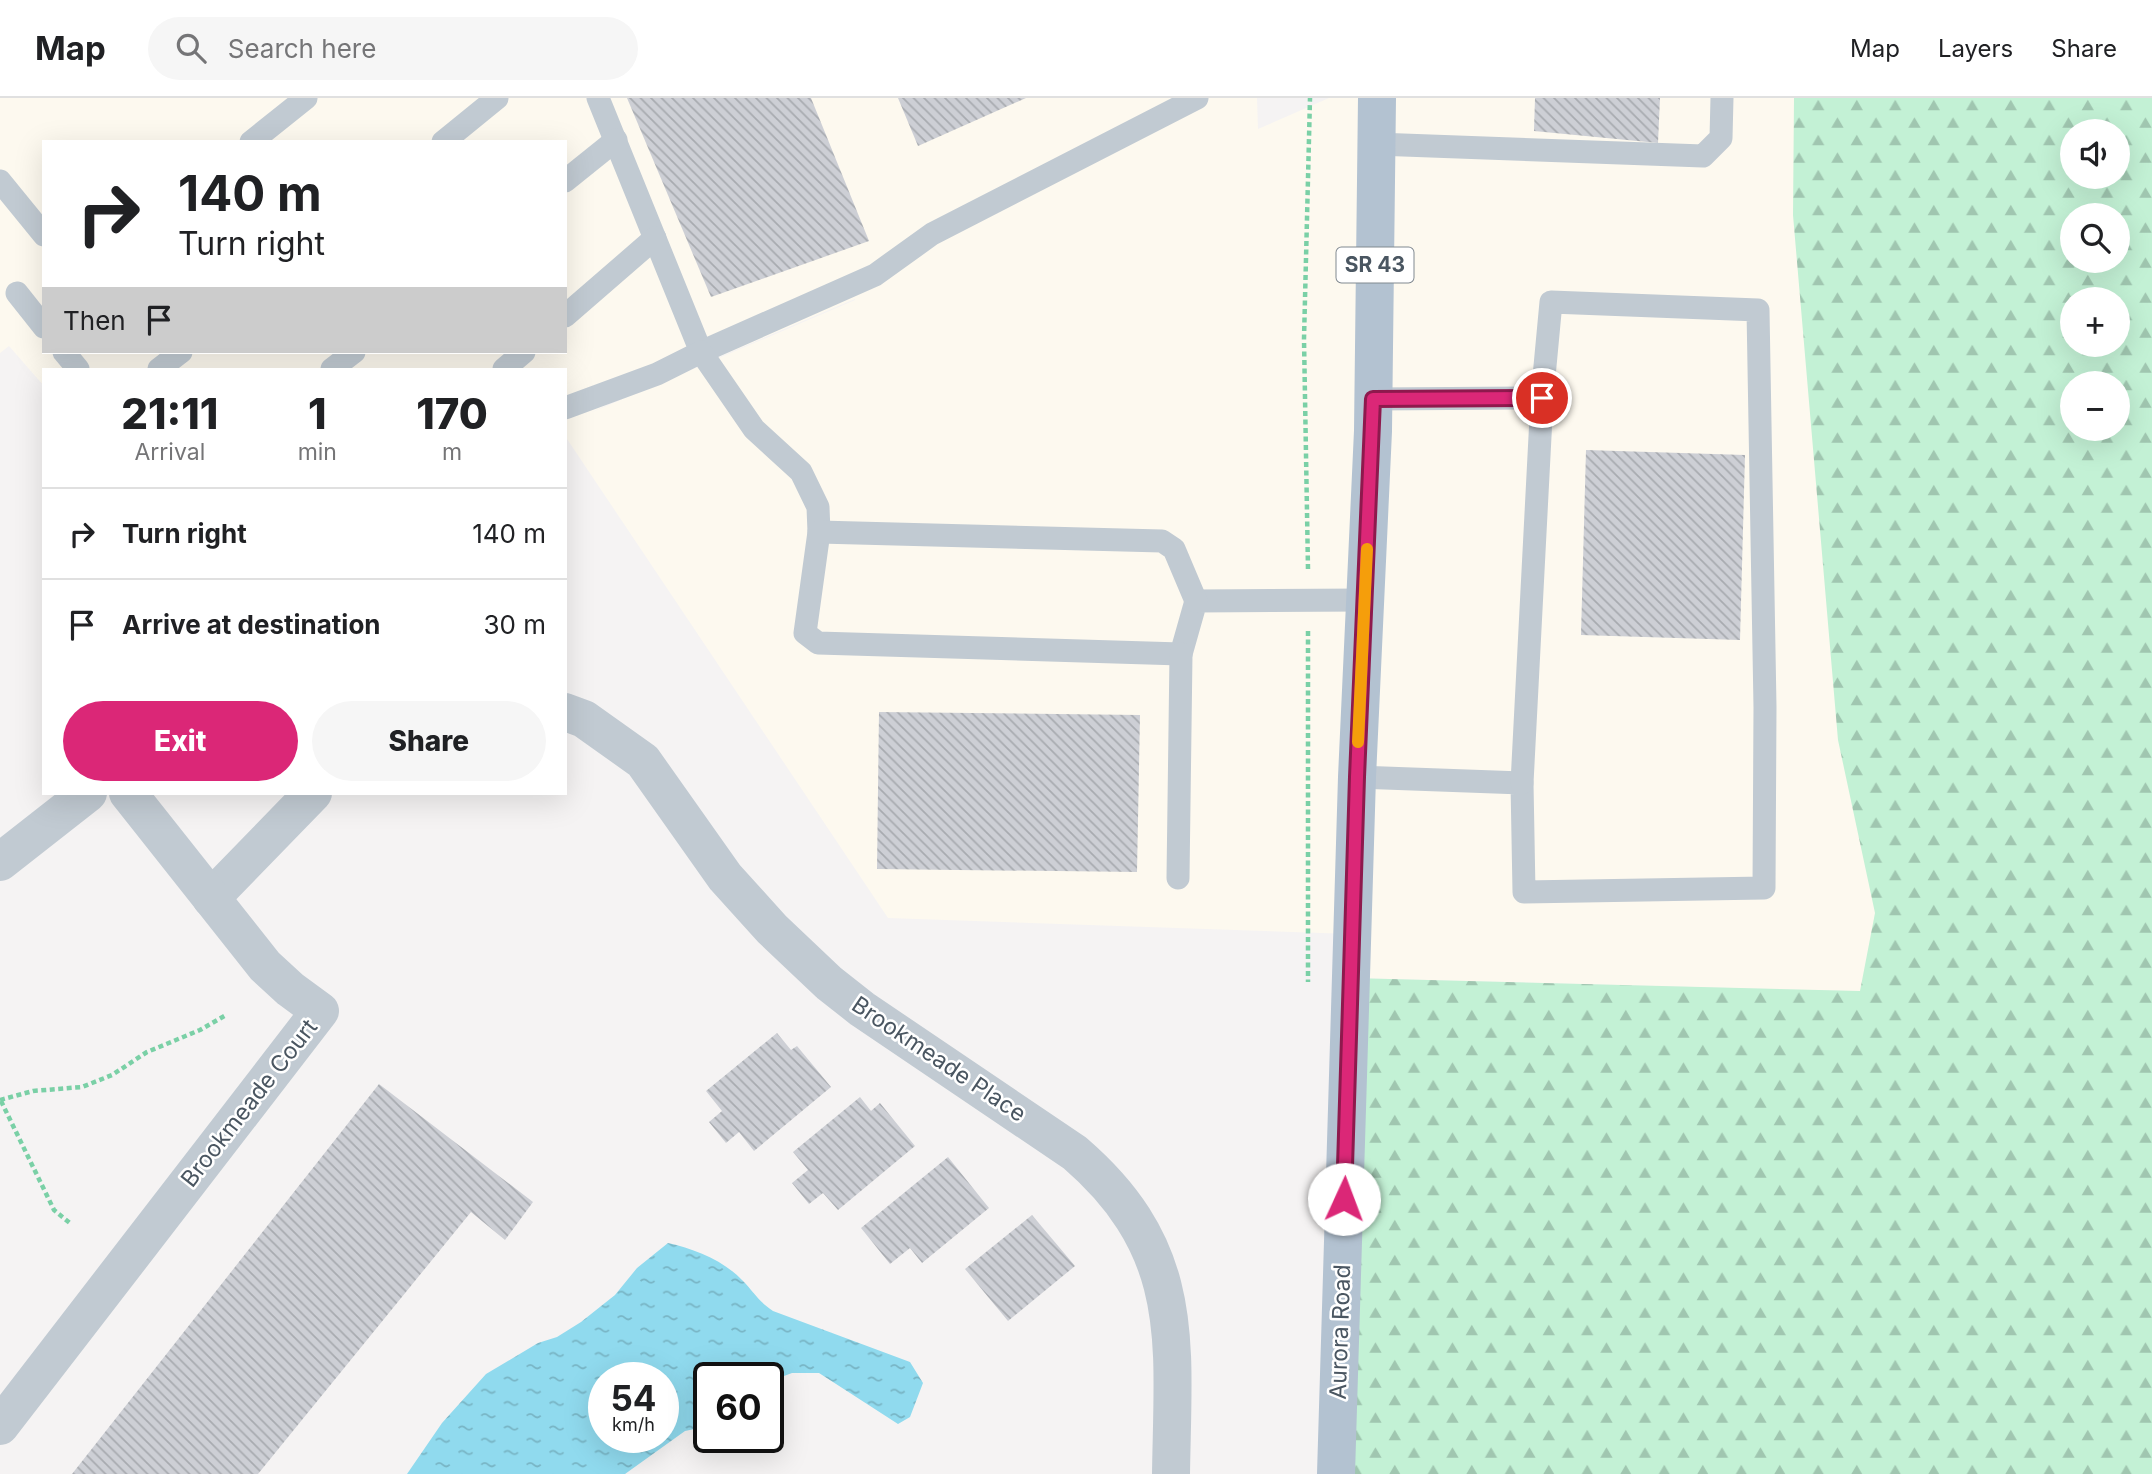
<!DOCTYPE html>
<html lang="en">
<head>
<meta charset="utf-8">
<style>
  body { margin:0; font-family:Inter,sans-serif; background:#f6f6f6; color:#202124; height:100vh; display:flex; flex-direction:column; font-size:26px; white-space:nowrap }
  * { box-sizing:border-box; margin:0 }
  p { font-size:23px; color:#757577 }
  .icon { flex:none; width:38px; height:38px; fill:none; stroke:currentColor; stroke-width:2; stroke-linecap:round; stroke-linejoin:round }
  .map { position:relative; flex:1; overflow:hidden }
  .side { position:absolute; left:42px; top:270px; width:525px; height:427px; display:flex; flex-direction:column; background:#fff; border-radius:0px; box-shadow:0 7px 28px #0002 }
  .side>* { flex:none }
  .guide { position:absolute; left:42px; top:42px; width:525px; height:214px; border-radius:0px; box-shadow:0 7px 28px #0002; background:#fff; color:#202124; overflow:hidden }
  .fabs { position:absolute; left:2060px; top:21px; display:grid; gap:14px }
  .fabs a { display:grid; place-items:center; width:70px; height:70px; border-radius:50%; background:#fff; box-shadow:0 7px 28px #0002; font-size:35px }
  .speed { position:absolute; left:588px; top:1264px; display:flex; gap:14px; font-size:35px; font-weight:700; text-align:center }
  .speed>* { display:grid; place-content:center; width:91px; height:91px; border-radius:50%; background:#fff; box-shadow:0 7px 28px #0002; line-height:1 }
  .speed small { font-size:18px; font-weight:400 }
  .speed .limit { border:4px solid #111; border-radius:10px; background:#fff; color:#111 }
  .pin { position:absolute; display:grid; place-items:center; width:60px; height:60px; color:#fff; margin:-30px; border:4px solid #fff; border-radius:50%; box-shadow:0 2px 7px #0007 }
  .me { position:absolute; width:77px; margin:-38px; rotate:2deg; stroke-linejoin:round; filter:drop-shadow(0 0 5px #0008) }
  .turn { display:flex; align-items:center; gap:24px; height:147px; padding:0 21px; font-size:32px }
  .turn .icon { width:91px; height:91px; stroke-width:2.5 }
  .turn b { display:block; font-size:49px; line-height:60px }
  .then { display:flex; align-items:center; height:66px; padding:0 21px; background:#0003; gap:14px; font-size:26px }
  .eta { display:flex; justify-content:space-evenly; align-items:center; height:119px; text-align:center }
  .eta b { font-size:42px; font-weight:800; line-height:49px }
  .cta { display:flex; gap:14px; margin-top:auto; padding:14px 21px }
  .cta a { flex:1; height:80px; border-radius:42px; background:#db2777; color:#fff; font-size:28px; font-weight:800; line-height:80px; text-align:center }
  .cta a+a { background:#f6f6f6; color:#202124 }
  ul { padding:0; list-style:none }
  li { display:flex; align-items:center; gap:21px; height:91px; padding:0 21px; border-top:2px solid #e0e0e0 }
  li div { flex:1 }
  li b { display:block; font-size:26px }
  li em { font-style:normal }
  header { display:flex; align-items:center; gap:42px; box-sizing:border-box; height:98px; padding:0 35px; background:#fff; border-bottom:2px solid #e0e0e0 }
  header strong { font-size:33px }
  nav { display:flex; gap:38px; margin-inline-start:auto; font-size:24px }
  .search { width:490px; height:63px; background:#f6f6f6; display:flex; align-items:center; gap:18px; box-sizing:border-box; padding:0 24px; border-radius:38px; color:#757577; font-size:26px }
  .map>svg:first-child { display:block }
  .commercial { fill:#fdf9ef; fill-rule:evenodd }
  .forest { fill:url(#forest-firs); fill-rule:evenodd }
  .water { fill:url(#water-ripples); fill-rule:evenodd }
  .building { fill:url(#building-back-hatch) }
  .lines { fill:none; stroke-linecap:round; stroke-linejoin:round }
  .path { stroke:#7ad0a6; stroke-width:4.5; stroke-dasharray:5 3.5; stroke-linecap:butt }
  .service { stroke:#c1cad2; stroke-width:23 }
  .minor { stroke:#c1cad2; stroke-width:38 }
  .primary { stroke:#b3c2d1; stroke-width:38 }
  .route-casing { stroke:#8e194d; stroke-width:18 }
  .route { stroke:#db2777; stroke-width:12 }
  .slow { stroke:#f59e0b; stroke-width:12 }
  .labels { text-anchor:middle; stroke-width:5; stroke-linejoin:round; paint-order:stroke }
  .shield { fill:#fff; stroke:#808990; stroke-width:2 }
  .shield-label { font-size:21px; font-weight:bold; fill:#4a5661 }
  .street-label { font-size:23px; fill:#4a5661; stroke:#fff }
</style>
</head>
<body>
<header>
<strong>Map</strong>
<div class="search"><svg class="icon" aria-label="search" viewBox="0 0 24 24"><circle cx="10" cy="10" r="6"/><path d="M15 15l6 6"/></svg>Search here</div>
<nav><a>Map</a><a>Layers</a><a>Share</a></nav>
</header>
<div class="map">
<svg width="2152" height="1376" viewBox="0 0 2152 1376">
  <defs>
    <pattern id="forest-firs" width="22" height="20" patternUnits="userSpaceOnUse" patternTransform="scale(1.75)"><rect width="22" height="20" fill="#c3f1d5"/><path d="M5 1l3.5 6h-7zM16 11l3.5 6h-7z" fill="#a0c6b0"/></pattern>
    <pattern id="water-ripples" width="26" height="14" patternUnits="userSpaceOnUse" patternTransform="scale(1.75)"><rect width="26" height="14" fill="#90daee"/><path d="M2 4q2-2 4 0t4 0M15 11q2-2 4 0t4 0" fill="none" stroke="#78b4c4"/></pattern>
    <pattern id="building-back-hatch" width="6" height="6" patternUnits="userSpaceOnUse" patternTransform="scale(1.75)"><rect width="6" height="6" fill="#cdcfd5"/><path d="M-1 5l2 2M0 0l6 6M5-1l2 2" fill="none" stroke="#a8abb0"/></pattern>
  </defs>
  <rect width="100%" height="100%" fill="#f5f3f3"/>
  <path class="commercial" d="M0 0H1257L1258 31 1329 0H1883L1965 896 1351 880V836L888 820 565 338V271H44V288L9 248 0 255ZM44 44H565V254H44ZM855 201V202L590 315 613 304Z"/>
  <path class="forest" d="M1794 0H2152V1376H1336L1351 880 1860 893 1875 815 1838 642 1793 117ZM2072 33H2118V79H2072ZM2072 117H2118V163H2072ZM2072 201H2118V247H2072ZM2072 285H2118V331H2072Z"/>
  <path class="water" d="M668 1145C694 1151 723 1162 742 1182 754 1194 758 1203 773 1213L910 1264 923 1285 910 1319 898 1326 819 1275H792L768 1284V1279H709V1328L685 1333 625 1376H407L442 1325 486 1276 538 1245 557 1239 581 1224 615 1197 637 1170ZM663 1279V1339H604V1279Z"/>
  <g class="building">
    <polygon points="627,0 811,0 869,143 711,199"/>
    <polygon points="898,0 1026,0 918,48"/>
    <polygon points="1535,0 1660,0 1658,45 1534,33"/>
    <polygon points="1586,352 1745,357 1740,542 1581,537"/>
    <polygon points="879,614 1140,617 1137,774 877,771"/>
    <polygon points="777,935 791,952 797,948 831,989 754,1053 739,1034 726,1045 709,1024 722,1013 706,993"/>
    <polygon points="379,986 533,1104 505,1142 471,1114 258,1376 72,1376"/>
    <polygon points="860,999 871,1013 880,1005 915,1048 838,1112 823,1095 809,1106 792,1085 808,1072 793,1054"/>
    <polygon points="948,1059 989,1110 922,1165 910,1150 890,1166 861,1130"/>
    <polygon points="1032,1117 1075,1168 1008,1223 965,1171"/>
  </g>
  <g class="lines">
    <g class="path">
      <polyline points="1308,471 1304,241 1310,0"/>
      <polyline points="1308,533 1308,884"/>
      <polyline points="0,1002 33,993 82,989 112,977 147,954 200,932 226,917"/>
      <polyline points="1,1003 54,1112 71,1126"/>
    </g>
    <g class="service">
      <polyline points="598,0 701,254 875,177 932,136 1197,0"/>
      <polyline points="251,44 306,0"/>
      <polyline points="443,44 497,0"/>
      <polyline points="1376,46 1703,58 1721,40 1722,0"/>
      <polyline points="0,83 44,137"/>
      <polyline points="565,83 616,42"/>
      <polyline points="17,195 44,229"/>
      <polyline points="565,218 655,140"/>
      <polyline points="64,254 78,271"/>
      <polyline points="159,271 181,254"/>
      <polyline points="332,271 354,254"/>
      <polyline points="504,271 524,254"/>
      <polyline points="565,310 657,276 701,254 754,331 801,374 818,409 819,434 805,535 818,545 1181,556 1196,503 1365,502"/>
      <polyline points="819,434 1162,443 1174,451 1196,503"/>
      <polyline points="1357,679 1522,685 1524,794 1764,790 1765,609 1758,212 1551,204 1542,300 1373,301"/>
      <polyline points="1522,685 1542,300"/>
      <polyline points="1178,780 1181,556"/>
    </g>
    <g class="minor">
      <path d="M565 614 584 621 643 663 725 779 772 831 829 885 862 911 1075 1055C1187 1152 1173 1242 1171 1376"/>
      <polyline points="0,764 88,695"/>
      <polyline points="211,800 313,695"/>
      <polyline points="0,1328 320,913 290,891 265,868 128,695"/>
    </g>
    <polyline class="primary" points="1336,1376 1357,679 1373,333 1377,0"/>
  </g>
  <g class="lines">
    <defs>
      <polyline id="route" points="1344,1101 1357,679 1373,301 1542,300"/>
    </defs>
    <use href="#route" class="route-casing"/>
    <use href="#route" class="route"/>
    <polyline class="slow" points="1358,644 1367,451"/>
  </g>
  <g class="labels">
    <rect class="shield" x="1336.5" y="149.5" width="77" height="35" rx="5"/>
    <g class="shield-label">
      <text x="1375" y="174">SR 43</text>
    </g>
    <g class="street-label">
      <text transform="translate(939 961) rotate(34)" y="8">Brookmeade Place</text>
      <text transform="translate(249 1005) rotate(-52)" y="8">Brookmeade Court</text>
      <text transform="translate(1340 1234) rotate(-88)" y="8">Aurora Road</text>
    </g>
  </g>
</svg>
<div class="fabs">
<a><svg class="icon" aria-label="sound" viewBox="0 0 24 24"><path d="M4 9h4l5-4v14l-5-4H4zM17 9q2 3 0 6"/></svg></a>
<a><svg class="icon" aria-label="search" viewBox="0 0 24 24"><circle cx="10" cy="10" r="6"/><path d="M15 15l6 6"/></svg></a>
<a>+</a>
<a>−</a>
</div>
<div class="speed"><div>54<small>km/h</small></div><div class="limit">60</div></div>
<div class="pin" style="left:1542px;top:300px;background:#d93025"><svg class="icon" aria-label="arrive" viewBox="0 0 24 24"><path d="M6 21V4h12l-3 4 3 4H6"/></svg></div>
<svg class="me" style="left:1344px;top:1101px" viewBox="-20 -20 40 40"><circle r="19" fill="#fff"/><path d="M0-13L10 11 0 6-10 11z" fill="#db2777"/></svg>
<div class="guide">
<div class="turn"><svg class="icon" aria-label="right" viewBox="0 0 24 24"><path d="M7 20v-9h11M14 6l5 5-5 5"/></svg><div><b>140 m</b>Turn right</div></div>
<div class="then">Then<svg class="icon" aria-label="arrive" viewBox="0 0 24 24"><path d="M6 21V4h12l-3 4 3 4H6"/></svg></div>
</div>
<section class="side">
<div class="eta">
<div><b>21:11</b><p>Arrival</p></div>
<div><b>1</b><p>min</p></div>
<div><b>170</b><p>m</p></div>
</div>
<ul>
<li><svg class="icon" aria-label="right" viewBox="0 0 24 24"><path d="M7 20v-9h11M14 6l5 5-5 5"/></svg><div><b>Turn right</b></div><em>140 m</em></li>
<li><svg class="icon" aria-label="arrive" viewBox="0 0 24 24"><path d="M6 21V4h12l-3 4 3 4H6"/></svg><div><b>Arrive at destination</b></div><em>30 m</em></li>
</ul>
<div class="cta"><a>Exit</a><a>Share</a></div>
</section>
</div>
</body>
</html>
